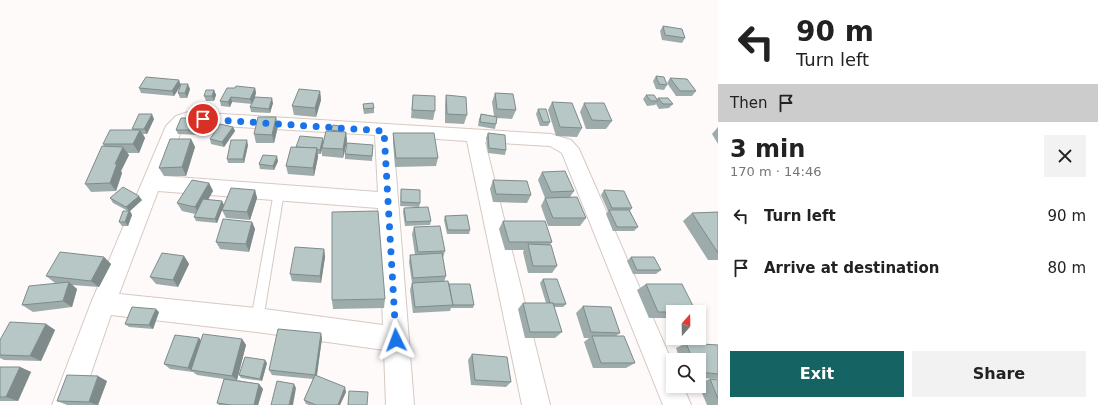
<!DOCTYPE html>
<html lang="en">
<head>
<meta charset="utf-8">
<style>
  body { margin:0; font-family:"DejaVu Sans",sans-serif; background:#f2f2f2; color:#222; height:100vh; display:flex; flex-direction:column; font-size:15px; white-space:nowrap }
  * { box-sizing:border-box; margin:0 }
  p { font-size:13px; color:#767676 }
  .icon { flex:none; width:22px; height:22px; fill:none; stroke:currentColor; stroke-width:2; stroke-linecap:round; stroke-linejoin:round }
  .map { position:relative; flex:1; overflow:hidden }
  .panel { display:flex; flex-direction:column; background:#fff; width:380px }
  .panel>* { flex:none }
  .guide { background:#fff; color:#222; overflow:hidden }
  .needle { width:26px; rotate:20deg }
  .controls { position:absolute; left:666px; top:305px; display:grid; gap:8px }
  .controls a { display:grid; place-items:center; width:40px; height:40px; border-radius:0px; background:#fff; box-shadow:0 2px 6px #0003; font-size:20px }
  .pin { position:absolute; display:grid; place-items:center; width:34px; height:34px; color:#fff; margin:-17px; border:2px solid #fff; border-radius:50%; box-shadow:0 1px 4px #0007 }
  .me { position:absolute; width:44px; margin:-22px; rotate:357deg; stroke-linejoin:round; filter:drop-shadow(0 0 3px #0008) }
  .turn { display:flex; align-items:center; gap:14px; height:84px; padding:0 12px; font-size:18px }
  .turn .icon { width:52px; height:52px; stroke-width:2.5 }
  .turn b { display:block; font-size:28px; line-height:34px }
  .then { display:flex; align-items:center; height:38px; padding:0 12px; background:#0003; gap:8px; font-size:15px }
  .round { display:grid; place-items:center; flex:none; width:42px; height:42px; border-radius:0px; background:#f2f2f2 }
  .headline { display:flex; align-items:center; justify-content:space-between; height:68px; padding:0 12px }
  h1 { font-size:24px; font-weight:700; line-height:30px }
  .action { display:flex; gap:8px; margin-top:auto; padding:8px 12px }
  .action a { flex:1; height:46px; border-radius:0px; background:#156463; color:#fff; font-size:16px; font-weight:700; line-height:46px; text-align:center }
  .action a+a { background:#f2f2f2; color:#222 }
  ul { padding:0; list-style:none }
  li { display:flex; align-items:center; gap:12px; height:52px; padding:0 12px }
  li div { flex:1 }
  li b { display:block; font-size:15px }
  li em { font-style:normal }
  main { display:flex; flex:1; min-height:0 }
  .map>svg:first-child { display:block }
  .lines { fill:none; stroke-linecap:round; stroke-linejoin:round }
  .lane-casing { stroke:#d7c9c2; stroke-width:2 }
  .street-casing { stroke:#d7c9c2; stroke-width:2 }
  .lane { fill:#fff; fill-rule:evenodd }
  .street { fill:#fff; fill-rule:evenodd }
  .wall { fill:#9dabaa }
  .shaded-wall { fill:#7f8b8b }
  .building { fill:#b6c7c6; stroke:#7f8b8b }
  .route { stroke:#1a73e8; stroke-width:7; stroke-dasharray:0 12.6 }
</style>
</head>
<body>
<main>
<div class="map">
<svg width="718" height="405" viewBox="0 0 718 405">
  <rect width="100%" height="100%" fill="#fdfaf9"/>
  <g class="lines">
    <defs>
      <polygon id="lane" points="279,188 282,189 284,192 263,320 261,324 257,326 253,324 251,320 274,192 276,189"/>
      <path id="street" d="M188 112 551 134 571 140 579 149 673 364V386H683L691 405H663L562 153 550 146 485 142 550 405H522L467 141 393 136 414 405H386L384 350 257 332 111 315 80 405H52L91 303 166 126 176 116ZM189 124 375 135 378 192 164 176 182 129ZM158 191 378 208 383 325 257 308 119 294Z"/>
    </defs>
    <use href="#lane" class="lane-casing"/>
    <use href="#street" class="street-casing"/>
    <use href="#lane" class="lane"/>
    <use href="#street" class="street"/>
  </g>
  <g class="wall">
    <polygon points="663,26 685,38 682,43 662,40 660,31"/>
    <polygon points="656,76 667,85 664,90 656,89 653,81"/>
    <polygon points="670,78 696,91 692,96 676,96 667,83"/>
    <polygon points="181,85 174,96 141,93 139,88"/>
    <polygon points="235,88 255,88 256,93 255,97 273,103 270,113 251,112 250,107 252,104 232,102 230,107 221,106 220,101"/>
    <polygon points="190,89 187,98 180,98 178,93"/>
    <polygon points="214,90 216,95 214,101 206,101 204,96"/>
    <polygon points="320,91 321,100 316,117 294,115 292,106"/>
    <polygon points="495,93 516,110 512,119 497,118 496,124 495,129 478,126 479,119 481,114 494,116 492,102"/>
    <polygon points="413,95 435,111 433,120 411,118 412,104"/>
    <polygon points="446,95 467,115 464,124 445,123 445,104"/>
    <polygon points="646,95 657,99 658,98 673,104 669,108 659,109 656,104 655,105 647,106 643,99"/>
    <polygon points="552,102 582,128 577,137 556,136 548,110"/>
    <polygon points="584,103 612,121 606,129 586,129 580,112"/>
    <polygon points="363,104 374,108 374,113 364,114 363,108"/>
    <polygon points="538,109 550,122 548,126 540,126 536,114"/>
    <polygon points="201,118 203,123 198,135 178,134 176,130"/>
    <polygon points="154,119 147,134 143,134 145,138 139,153 127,153 129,155 121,171 122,173 116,191 91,192 85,184 104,146 103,144"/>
    <polygon points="278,126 274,143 256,143 254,134"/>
    <polygon points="340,126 341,130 340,132 346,132 347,141 343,158 322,156 322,149 321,154 318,154 318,157 314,176 288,174 286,166 296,147 323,138 323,141 331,131 331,130"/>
    <polygon points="233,127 235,131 224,147 211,144 210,139"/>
    <polygon points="718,127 718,144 712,134"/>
    <polygon points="393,133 438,158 436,166 395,167 393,142"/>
    <polygon points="488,133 506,150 505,155 488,153 486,138"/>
    <polygon points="191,139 195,147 186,176 164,176 159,168"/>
    <polygon points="248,145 244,163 228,163 227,159"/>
    <polygon points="373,149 372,161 345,159 345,154"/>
    <polygon points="278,161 274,170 260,169 259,164"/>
    <polygon points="542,172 574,191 570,197 586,218 580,226 548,226 541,206 545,198 538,180"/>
    <polygon points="493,180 531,195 527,203 493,202 490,189"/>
    <polygon points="209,183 213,191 208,200 222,201 224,205 255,190 257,198 250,220 226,218 222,210 217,223 196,221 194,217 195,214 182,211 177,203"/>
    <polygon points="401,189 420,203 419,207 400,206"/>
    <polygon points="604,190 632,208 630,211 638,227 634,231 613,231 606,214 608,211 601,195"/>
    <polygon points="110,198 142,200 130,211 132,215 128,226 122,226 119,222 128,211 113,203"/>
    <polygon points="404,208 431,221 430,225 405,226 403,212"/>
    <polygon points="718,212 718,260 708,260 683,221 692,213"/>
    <polygon points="445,216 470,230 469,234 447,234 444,220"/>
    <polygon points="503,221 552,242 550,245 557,266 552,273 528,273 523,252 524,250 505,250 499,229"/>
    <polygon points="252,222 255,229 249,252 220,249 216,242"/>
    <polygon points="414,227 445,251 443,258 446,276 444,282 448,285 449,284 474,305 473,308 451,308 450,311 413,313 410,290 412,283 409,262 410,255 415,255 412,234"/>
    <polygon points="324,249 325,257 321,283 292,281 290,274"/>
    <polygon points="184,256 189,264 178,287 156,284 150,277"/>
    <polygon points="104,257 111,264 99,287 72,285 77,289 72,307 33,312 22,305 55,283 46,276"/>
    <polygon points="631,257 661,270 656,274 633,274 627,261"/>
    <polygon points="543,279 566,304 563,307 554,307 562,332 555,338 525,338 518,309 523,303 546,303 540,283"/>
    <polygon points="646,284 673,312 673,318 649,318 637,290"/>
    <polygon points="385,299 384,308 333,309 332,300"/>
    <polygon points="583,306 620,333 616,336 635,363 626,368 593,368 584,342 589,338 584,338 576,313"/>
    <polygon points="159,312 153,329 129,327 125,324"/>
    <polygon points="46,324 55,330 41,361 4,360 0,358 0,340"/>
    <polygon points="199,338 201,341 242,339 246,345 237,380 259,384 263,389 258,405 219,405 217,403 224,379 197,375 193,372 170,369 164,364"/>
    <polygon points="322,338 317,376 346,392 340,405 309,405 306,404 304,400 313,379 272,375 269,370"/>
    <polygon points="686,343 718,345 718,379 699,378 699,360 680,360 676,348"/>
    <polygon points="472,354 511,382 506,387 471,385 468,360"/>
    <polygon points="267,363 262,381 241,378 239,375"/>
    <polygon points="0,367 20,367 31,372 18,401 0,401"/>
    <polygon points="710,379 718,380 718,405 707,405 699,386 699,383"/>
    <polygon points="107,381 98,405 67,405 57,401"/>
  </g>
  <g class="shaded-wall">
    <polygon points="179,80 181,85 174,96 172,91"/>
    <polygon points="188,84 190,89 187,98 185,93"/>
    <polygon points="255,88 256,93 252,104 250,99"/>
    <polygon points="214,90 216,95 214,101 212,96"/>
    <polygon points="320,91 321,100 316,117 315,108"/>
    <polygon points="231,97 232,102 230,107 228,102"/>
    <polygon points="272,98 273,103 270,113 269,109"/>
    <polygon points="152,114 154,119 147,134 144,129"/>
    <polygon points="276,117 278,126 274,143 272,135"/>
    <polygon points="201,118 203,123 198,135 196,130"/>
    <polygon points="340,126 341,130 338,136 338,131"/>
    <polygon points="233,127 235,131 224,147 222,142"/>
    <polygon points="140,130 145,138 139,153 133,144"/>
    <polygon points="346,132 347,141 343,158 343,149"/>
    <polygon points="323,138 323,142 321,154 320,150"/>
    <polygon points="191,139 195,147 186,176 182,167"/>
    <polygon points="247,140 248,145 244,163 243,159"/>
    <polygon points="123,147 129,155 121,171 122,173 116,191 110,183 115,164"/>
    <polygon points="317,148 318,157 314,176 313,168"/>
    <polygon points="277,156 278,161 274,170 273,166"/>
    <polygon points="209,183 213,191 199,215 195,207"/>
    <polygon points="255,190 257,198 250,220 247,212"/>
    <polygon points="139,196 142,200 130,211 132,215 128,226 125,222 129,211 126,207"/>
    <polygon points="222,201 224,205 217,223 215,219"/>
    <polygon points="252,222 255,229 249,252 246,244"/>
    <polygon points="324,249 325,257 321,283 320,276"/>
    <polygon points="184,256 189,264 178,287 173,280"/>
    <polygon points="104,257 111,264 99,287 91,281"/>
    <polygon points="69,282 77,289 72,307 63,301"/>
    <polygon points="156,309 159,312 153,329 149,325"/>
    <polygon points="46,324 55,330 41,361 30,356"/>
    <polygon points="321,333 322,338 316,380 315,375"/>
    <polygon points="199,338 204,344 191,370 193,372 188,368"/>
    <polygon points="242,339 246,345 237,380 232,376"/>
    <polygon points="265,360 267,363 262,381 260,379"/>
    <polygon points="20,367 31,372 18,401 6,397"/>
    <polygon points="98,376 107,381 98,405 97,405 89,402"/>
    <polygon points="259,384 263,389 258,405 254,405"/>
    <polygon points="294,384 296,388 293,405 289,405"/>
    <polygon points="345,387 346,392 340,405 338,405"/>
  </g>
  <g class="building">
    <polygon points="663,26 682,29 685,38 665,35"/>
    <polygon points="656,76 664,77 667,85 659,84"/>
    <polygon points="146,77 179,80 172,91 139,88"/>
    <polygon points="670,78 687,79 696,91 680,91"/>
    <polygon points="181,84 188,84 185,93 178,93"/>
    <polygon points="236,86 255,88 250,99 231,97 228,102 220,101 227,88 235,88"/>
    <polygon points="299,89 320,91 315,108 292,106"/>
    <polygon points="206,90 214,90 212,96 204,96"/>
    <polygon points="495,93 513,94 516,110 497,109"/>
    <polygon points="413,95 435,96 435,111 412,110"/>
    <polygon points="446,95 466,97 467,115 447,114"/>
    <polygon points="646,95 654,95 658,101 651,101"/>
    <polygon points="255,97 272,98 269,109 250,107"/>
    <polygon points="658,98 668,98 673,104 663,104"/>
    <polygon points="552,102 572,103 582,128 560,127"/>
    <polygon points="373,103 374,108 364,109 363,104"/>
    <polygon points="584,103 604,103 612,121 592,120"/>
    <polygon points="538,109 546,109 550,122 543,122"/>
    <polygon points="139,114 152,114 144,129 132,129"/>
    <polygon points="481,114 497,117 496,124 480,122"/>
    <polygon points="258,117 276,117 272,135 254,134"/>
    <polygon points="181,118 201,118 196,130 176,130"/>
    <polygon points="220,124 233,127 222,142 210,139"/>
    <polygon points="333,125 340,126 338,131 331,130"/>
    <polygon points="110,130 140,130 133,144 103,144"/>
    <polygon points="326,131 346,132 343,149 322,148"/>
    <polygon points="393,133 434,133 438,158 396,158"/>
    <polygon points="488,133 505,135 506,150 489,148"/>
    <polygon points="300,136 323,138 320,150 317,150 317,148 296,147"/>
    <polygon points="170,139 191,139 182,167 159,168"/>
    <polygon points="231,140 247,140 243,159 227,159"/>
    <polygon points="347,143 373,145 372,156 345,154"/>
    <polygon points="102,146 123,147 115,164 117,164 110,183 85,184"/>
    <polygon points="291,147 317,148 313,168 286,166"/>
    <polygon points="263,155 277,156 273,166 259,164"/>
    <polygon points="565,171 574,191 551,192 542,172"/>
    <polygon points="192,180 209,183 195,207 177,203"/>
    <polygon points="493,180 527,181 531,195 496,194"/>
    <polygon points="123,187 139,196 126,207 110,198"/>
    <polygon points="231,188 255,190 247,212 222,210"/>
    <polygon points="401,189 420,190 420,203 401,202"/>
    <polygon points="604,190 624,191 632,208 612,208"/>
    <polygon points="577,197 586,218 553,218 545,198"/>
    <polygon points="203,199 222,201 215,219 194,217"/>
    <polygon points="428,207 431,221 406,222 404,208"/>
    <polygon points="609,210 629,210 638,227 617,227"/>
    <polygon points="123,211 129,211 125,222 119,222"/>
    <polygon points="378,211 385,299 332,300 332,212"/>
    <polygon points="718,212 718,253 692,213"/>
    <polygon points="467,215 470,230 448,230 445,216"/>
    <polygon points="223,219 252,222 246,244 216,242"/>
    <polygon points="503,221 545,221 552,242 509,242"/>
    <polygon points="440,226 445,251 418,252 414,227"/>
    <polygon points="528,244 551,245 557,266 533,266"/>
    <polygon points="295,247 324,249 320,276 290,274"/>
    <polygon points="60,252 104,257 91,281 46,276"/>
    <polygon points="162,253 184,256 173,280 150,277"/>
    <polygon points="442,253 446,276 413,278 410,255"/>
    <polygon points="631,257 654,257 661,270 637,270"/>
    <polygon points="543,279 557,279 566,304 554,304 553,303 550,303"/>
    <polygon points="448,281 453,305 415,307 412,283"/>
    <polygon points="69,282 63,301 22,305 29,286"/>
    <polygon points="449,284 470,284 474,305 452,305 453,305"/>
    <polygon points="646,284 682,284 696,312 658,312"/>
    <polygon points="523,303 553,303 562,332 530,332"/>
    <polygon points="583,306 611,307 620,333 591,332"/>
    <polygon points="132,307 156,309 149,325 125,324"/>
    <polygon points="10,322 46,324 30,356 0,355 0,340"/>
    <polygon points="278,329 321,333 315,375 269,370"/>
    <polygon points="203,334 242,339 232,376 191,370"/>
    <polygon points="175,335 199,338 188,368 164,364"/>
    <polygon points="592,336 624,336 635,363 601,363"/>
    <polygon points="686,343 718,345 718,374 699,372 699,360 693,360"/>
    <polygon points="472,354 507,357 511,382 475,380"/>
    <polygon points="245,357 265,360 260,379 239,375"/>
    <polygon points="0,367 20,367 6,397 0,397"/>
    <polygon points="67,375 98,376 89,402 57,401"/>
    <polygon points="315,375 345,387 338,405 316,405 304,400"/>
    <polygon points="224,379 259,384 254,405 231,405 217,403"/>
    <polygon points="710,379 718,380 718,399"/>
    <polygon points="277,381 294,384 289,405 271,405"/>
    <polygon points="349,391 368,392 367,405 348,405"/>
  </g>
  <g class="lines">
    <polyline class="route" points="203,119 384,131 396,340"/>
  </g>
</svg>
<div class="controls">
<a><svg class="needle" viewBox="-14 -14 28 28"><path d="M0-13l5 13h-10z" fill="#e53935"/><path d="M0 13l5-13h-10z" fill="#767676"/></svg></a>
<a><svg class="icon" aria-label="search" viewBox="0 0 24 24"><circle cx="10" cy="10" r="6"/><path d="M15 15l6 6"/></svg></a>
</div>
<div class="pin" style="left:203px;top:119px;background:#d93025"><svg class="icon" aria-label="arrive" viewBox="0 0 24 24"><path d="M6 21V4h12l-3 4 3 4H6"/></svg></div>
<svg class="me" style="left:396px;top:340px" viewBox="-20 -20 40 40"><path d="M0-17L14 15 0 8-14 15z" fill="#1a73e8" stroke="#fff" stroke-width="4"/></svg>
</div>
<section class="panel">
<div class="guide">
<div class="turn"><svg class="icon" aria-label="left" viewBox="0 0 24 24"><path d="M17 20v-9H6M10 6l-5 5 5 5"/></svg><div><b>90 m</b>Turn left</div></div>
<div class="then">Then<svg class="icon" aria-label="arrive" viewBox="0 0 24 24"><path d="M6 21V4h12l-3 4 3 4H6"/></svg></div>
</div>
<div class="headline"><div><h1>3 min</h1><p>170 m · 14:46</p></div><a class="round"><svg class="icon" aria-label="close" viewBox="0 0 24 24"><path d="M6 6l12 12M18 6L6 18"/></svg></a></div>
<ul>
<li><svg class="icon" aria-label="left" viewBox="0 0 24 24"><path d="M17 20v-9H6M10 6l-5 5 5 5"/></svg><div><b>Turn left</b></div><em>90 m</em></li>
<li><svg class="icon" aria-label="arrive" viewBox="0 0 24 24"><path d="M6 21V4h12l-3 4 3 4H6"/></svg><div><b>Arrive at destination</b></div><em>80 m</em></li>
</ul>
<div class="action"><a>Exit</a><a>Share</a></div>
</section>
</main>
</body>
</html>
